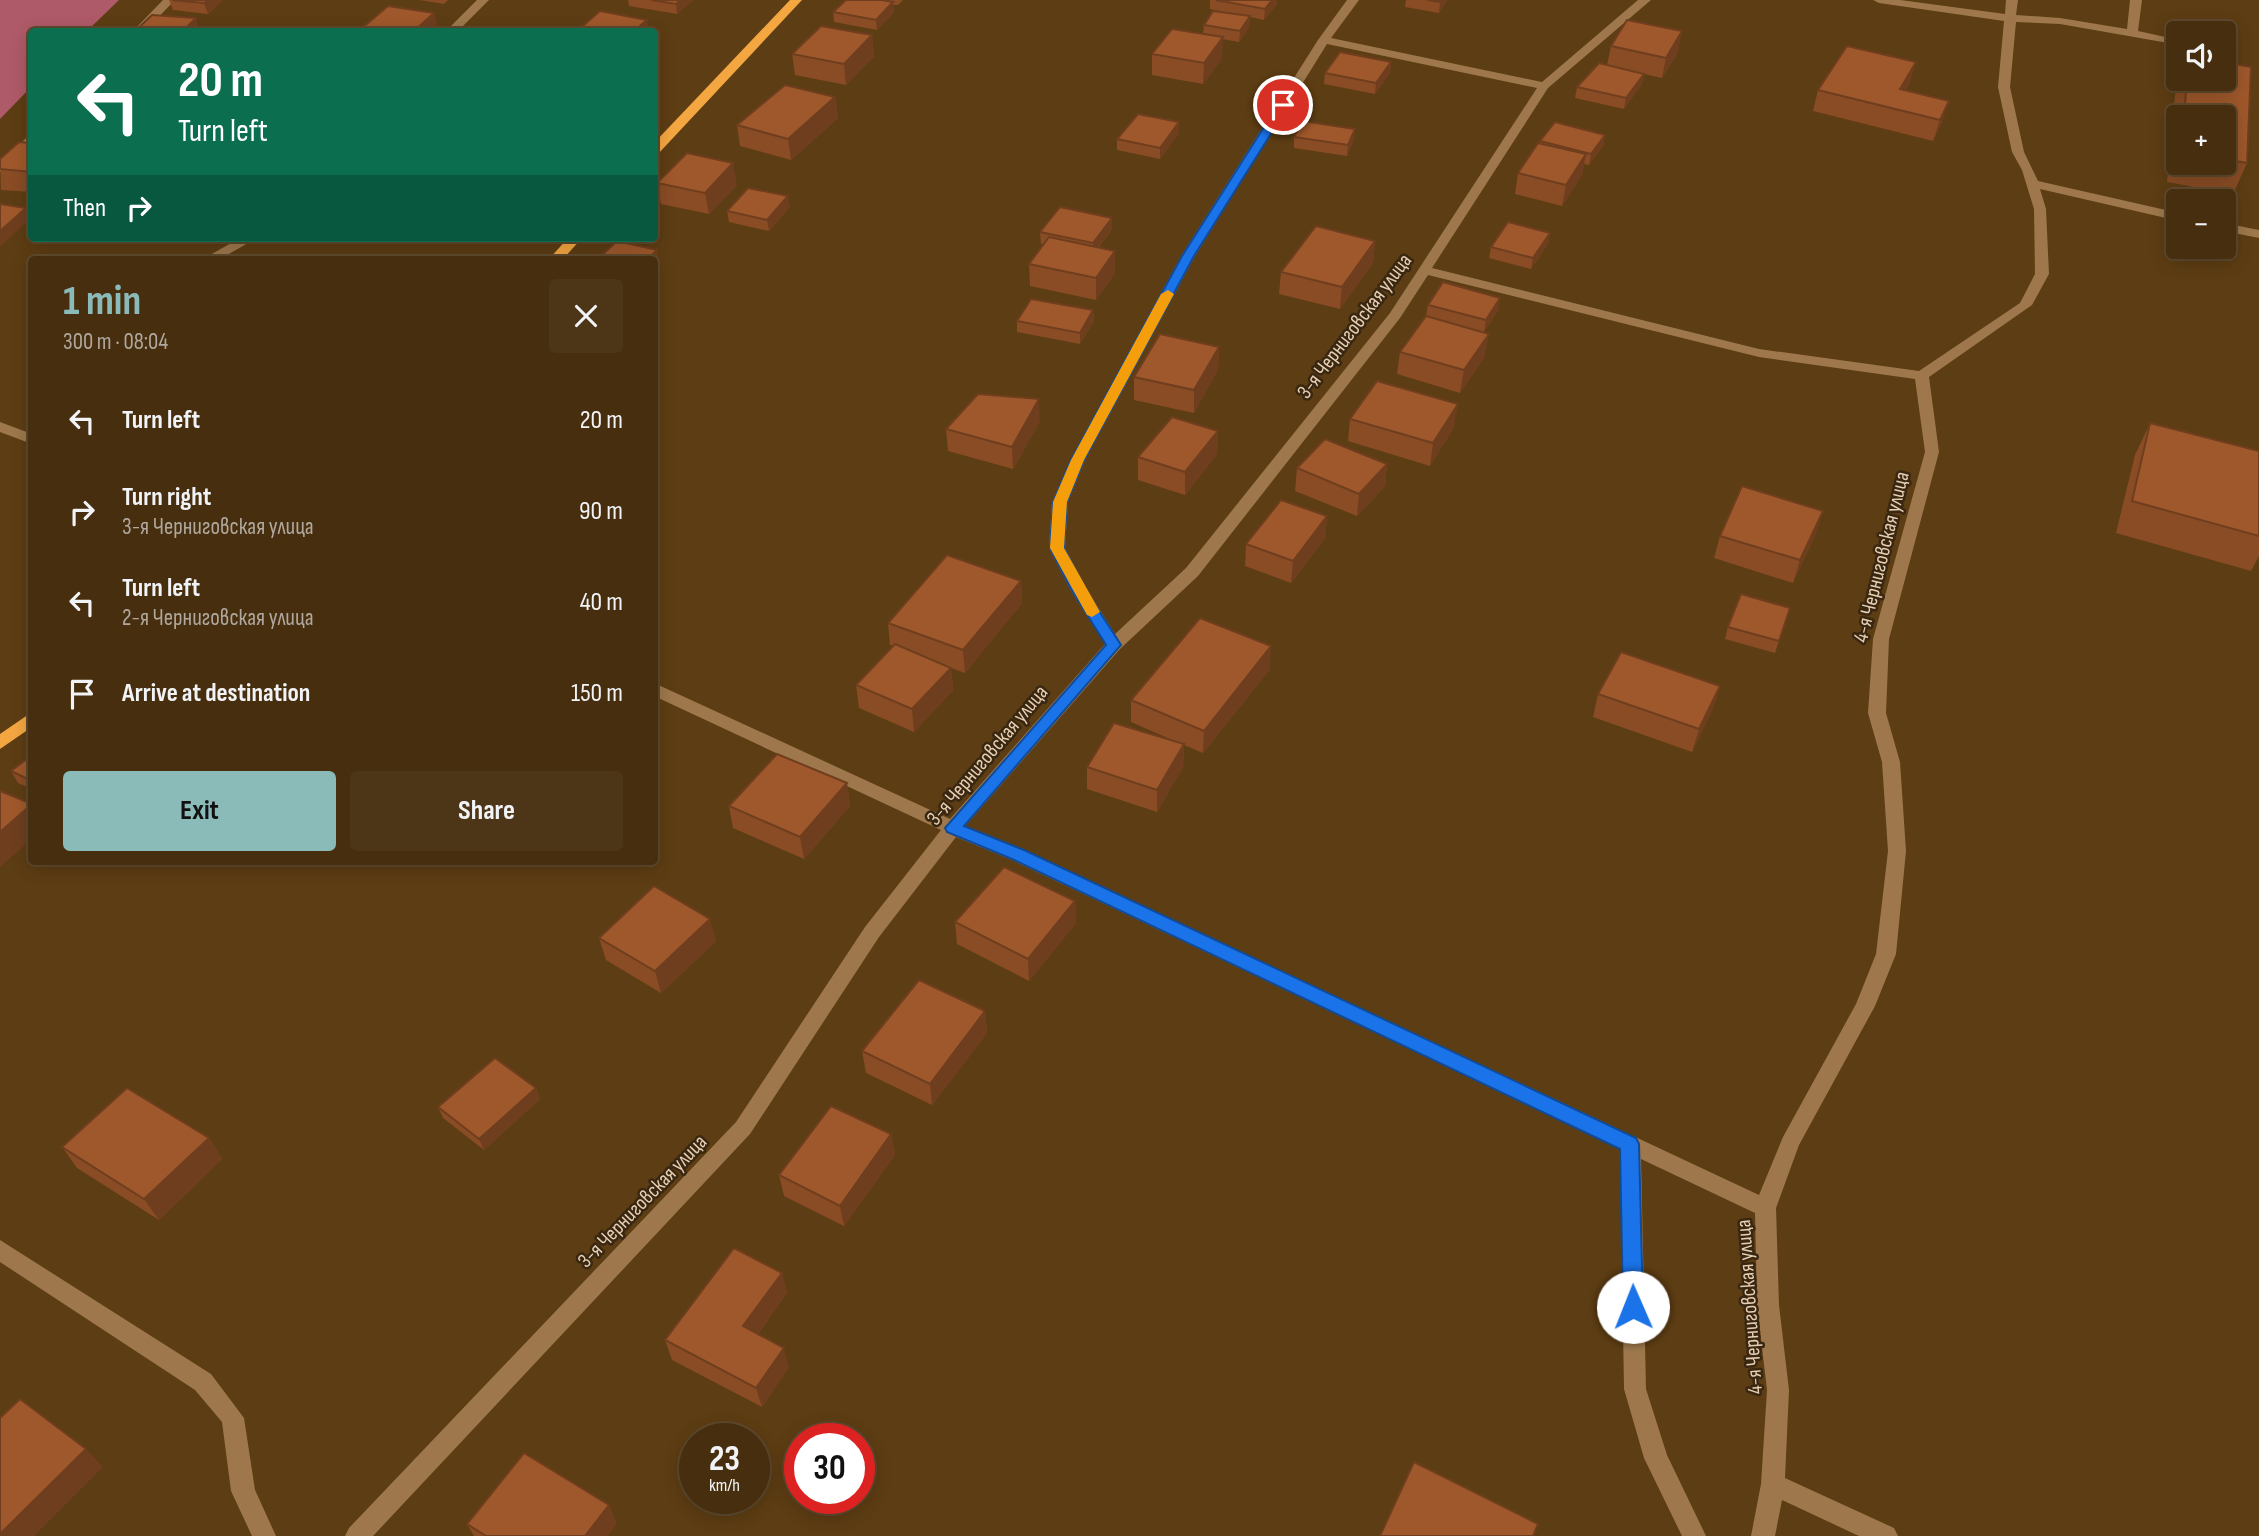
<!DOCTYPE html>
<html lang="en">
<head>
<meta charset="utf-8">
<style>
  body { margin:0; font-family:"Sofia Sans Condensed",sans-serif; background:#4d3617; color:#f1f3f6; height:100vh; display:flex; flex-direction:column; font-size:26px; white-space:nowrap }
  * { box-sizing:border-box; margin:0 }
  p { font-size:23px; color:#b0a89e }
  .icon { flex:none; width:38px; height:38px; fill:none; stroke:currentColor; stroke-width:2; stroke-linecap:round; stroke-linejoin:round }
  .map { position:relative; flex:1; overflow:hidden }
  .sheet { position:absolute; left:28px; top:256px; width:630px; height:609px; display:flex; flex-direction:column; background:#462e0e; border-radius:7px; box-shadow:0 4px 18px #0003,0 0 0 2px #5e4a2e }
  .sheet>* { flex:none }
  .banner { position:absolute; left:28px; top:28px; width:630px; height:214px; border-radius:7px; box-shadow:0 4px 18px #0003,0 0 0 2px #5e4a2e; background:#0b6e4f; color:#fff; overflow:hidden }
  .tools { position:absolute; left:2166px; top:21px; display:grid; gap:14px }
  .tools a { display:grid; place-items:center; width:70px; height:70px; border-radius:7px; background:#462e0e; box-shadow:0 4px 18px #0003,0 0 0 2px #5e4a2e; font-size:35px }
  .speed { position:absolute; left:679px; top:1423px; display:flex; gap:14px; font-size:35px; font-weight:700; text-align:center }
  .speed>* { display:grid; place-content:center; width:91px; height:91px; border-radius:50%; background:#462e0e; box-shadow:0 4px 18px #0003,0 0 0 2px #5e4a2e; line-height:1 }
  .speed small { font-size:18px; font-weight:400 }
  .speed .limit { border:10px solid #d22; background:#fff; color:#111 }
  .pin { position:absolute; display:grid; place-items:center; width:60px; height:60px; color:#fff; margin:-30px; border:4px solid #fff; border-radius:50%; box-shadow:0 2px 7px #0007 }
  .me { position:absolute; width:77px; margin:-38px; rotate:359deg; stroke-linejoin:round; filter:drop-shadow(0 0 5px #0008) }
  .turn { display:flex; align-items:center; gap:24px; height:147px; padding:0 35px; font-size:32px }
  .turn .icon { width:91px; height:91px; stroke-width:2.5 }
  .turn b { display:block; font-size:49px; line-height:60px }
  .then { display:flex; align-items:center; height:66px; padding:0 35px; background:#0003; gap:14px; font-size:26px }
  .round { display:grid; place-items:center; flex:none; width:74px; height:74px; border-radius:7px; background:#4d3617 }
  .head { display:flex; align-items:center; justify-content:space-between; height:119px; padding:0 35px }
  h1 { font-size:42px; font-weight:700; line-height:52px; color:#8bbbb9 }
  .cta { display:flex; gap:14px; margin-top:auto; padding:14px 35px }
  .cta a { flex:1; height:80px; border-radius:7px; background:#8bbbb9; color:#111; font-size:28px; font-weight:700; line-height:80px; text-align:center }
  .cta a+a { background:#4d3617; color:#f1f3f6 }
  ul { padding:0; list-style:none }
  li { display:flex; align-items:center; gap:21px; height:91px; padding:0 35px }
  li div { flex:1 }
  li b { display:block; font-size:26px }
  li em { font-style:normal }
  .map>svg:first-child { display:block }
  .forest { fill:#af5a69 }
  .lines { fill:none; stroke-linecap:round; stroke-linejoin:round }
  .minor { fill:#9e784c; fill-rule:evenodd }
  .major { fill:#f4a741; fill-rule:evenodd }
  .wall { fill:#894c25; fill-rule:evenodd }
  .shaded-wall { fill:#6f3e1e }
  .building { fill:#9f582b; stroke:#6f3e1e; stroke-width:2 }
  .route { fill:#1a73e8; stroke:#114b97; stroke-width:2 }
  .slow { fill:#f59e0b }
  .labels { text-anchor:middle; stroke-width:5; stroke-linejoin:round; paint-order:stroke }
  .street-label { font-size:21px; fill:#e6ceb3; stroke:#392711 }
</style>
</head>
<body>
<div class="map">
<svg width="2259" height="1536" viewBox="0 0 2259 1536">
  <rect width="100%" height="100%" fill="#5d3d13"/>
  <polygon class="forest" points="0,0 119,0 87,31 32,32 31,87 0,119"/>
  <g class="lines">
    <g class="minor">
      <polygon points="163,0 175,0 144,32 132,32"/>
      <polygon points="477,0 489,0 457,32 445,32"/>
      <path d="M1347 0H1359L1331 38 1542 82 1638 0H1651L1548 88 1432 268 1759 349 1919 371 2020 303 2035 274 2034 209 2022 170 2012 152 1998 87 2004 21 1879 3 1873 0H1900L2005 14 2006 0H2018L2016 15 2060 18 2127 29 2130 0H2142L2138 31 2179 40 2178 43 2174 44 2060 24 2016 22 2010 87 2024 152 2038 181 2179 213V221L2040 189 2046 209 2049 274 2032 305 1929 377 1939 452 1889 639 1886 713 1900 762 1906 851 1896 954 1875 1006 1799 1145 1776 1208 1779 1305 1789 1390 1785 1478 1894 1528 1898 1536H1859L1782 1500 1775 1536H1751L1761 1484 1767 1390 1757 1305 1755 1213 1641 1159 1646 1389 1667 1455 1706 1536H1682L1644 1458 1624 1389 1620 1149 1012 860 956 837 879 937 750 1134 373 1536H345L349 1528 736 1122 865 927 941 830 654 696V683L950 819 1105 644 1070 589 1049 548 1052 502 1071 460 1181 256 1318 40ZM1327 44 1537 88 1390 313 1186 568 1115 634 1086 588 1065 548 1068 502 1085 460 1195 256ZM1428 275 1759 357 1915 379 1925 452 1873 639 1868 713 1882 762 1888 851 1876 954 1856 1004 1783 1137 1759 1195 1024 850 965 826 1120 649 1198 576 1400 318Z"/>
      <polygon points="32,133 32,144 0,172 0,161"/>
      <polygon points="2224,223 2259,230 2259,238 2224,231"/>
      <polygon points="240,238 257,238 220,259 203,259"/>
      <polygon points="0,422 32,434 32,444 0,432"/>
      <polygon points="0,1240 211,1374 244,1418 255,1490 276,1536 252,1536 231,1491 222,1422 195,1390 0,1262"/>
    </g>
    <g class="major">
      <polygon points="790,0 802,0 658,154 654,155 654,143"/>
      <polygon points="568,238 582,238 563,259 549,259"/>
      <polygon points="32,712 32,727 0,749 0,734"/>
    </g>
  </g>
  <g class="wall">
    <polygon points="169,0 223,0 208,14 173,10"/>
    <polygon points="419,0 448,0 444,4"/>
    <polygon points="628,0 693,0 677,14 629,6"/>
    <polygon points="846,0 903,0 898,5 893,5 894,12 877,30 834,22 833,12"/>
    <polygon points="1210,0 1277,0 1277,4 1264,20 1250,17 1249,27 1239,42 1222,39 1222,58 1203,84 1152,75 1152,54 1203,34 1204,25 1239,15 1210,9"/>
    <polygon points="1406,0 1447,0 1439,13 1405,7"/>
    <polygon points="872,35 874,56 846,85 795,75 792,54"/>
    <polygon points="1611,46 1678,52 1662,78 1644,74 1642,84 1624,109 1575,98 1577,87 1607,65"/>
    <polygon points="1391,62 1390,73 1375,94 1324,84 1325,73"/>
    <path d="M2179 79H2224L2247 163 2233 194 2167 182 2176 86ZM2179 117H2224V163H2179Z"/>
    <polygon points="1910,83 1905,91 1942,122 1933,141 1813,111 1818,90"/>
    <polygon points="835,97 838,118 791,160 740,146 737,125"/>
    <polygon points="1179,122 1179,133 1160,159 1117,150 1117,139"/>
    <polygon points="1605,135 1603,146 1589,165 1584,164 1582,175 1562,206 1515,194 1518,173 1540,143 1540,141"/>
    <polygon points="1294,137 1354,139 1347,156 1294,148"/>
    <polygon points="32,143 32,192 1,190 0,159"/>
    <polygon points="657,183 737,185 709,214 661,204"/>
    <polygon points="790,207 769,231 729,222 727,211"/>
    <polygon points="1112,229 1099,247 1115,273 1096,300 1030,286 1029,264 1044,244 1041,244 1040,232"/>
    <polygon points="1550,233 1548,244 1531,269 1489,258 1491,247"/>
    <polygon points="1375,241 1373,263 1340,309 1279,294 1281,272"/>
    <polygon points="1428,305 1499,309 1484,332 1447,322 1485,356 1460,393 1397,374 1400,352 1426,316"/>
    <polygon points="1093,310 1094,321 1080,344 1017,332 1017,321"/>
    <polygon points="1219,347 1218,369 1194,413 1134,400 1134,377"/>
    <polygon points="1350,419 1454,427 1430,466 1348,441"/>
    <polygon points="1040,421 1013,469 948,451 946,429"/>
    <polygon points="2150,423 2259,451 2259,556 2251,571 2116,533 2135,455"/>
    <polygon points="1218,431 1217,454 1185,495 1138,480 1138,457"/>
    <polygon points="1387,464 1385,486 1357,516 1295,491 1297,468"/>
    <polygon points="1327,516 1325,538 1291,583 1245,566 1246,544"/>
    <polygon points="1816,533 1793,583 1714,558 1720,536"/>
    <polygon points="1021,581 1022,603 965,673 951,668 953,690 914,732 859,708 856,685 893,646 890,645 888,623"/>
    <polygon points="1790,608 1775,653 1725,639 1728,627"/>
    <polygon points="1270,669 1203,753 1184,745 1183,767 1157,812 1087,789 1087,767 1179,743 1131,722 1131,700"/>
    <polygon points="1720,686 1713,708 1692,752 1593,717 1598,694"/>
    <polygon points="32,755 32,789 18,783 11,771"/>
    <polygon points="847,783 850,806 804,859 733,828 729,806"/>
    <polygon points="1075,901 1076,923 1029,981 957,944 955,922"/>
    <polygon points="599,938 716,941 661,993 606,960"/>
    <polygon points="985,1011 987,1033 932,1105 866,1073 862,1051"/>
    <polygon points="536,1088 540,1099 484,1150 443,1118 438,1107"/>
    <polygon points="891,1134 895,1155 844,1226 784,1196 779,1175"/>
    <polygon points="209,1138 222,1159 159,1220 77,1168 62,1147"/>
    <polygon points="782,1273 787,1293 758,1334 789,1367 762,1407 672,1360 665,1340"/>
    <polygon points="617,1523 607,1536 474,1536 467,1524"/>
  </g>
  <g class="shaded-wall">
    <polygon points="208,0 223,0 208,14 204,3"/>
    <polygon points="680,0 693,0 677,14 676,4"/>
    <polygon points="1272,0 1277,0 1277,4 1264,20 1265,9"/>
    <polygon points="1441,0 1447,0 1439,13 1440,2"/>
    <polygon points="893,2 894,12 877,30 876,20"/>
    <polygon points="434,13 437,24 428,32 413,32"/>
    <polygon points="1250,16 1249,27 1239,42 1240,31"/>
    <polygon points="196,18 199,28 196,32 182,32"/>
    <polygon points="647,20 649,32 633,32"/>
    <polygon points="1682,31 1678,52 1662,78 1666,58"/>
    <polygon points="872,35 874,56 846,85 844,64"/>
    <polygon points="1223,37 1222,58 1203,84 1204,63"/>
    <polygon points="1391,62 1390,73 1375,94 1376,83"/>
    <polygon points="1916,62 1910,83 1894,110 1900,89"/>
    <polygon points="1644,74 1642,84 1624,109 1626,98"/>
    <polygon points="835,97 838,118 791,160 788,139"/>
    <polygon points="1949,101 1942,122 1933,141 1940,120"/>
    <polygon points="1179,122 1179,133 1160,159 1160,148"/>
    <polygon points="1355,129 1354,139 1347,156 1348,145"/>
    <polygon points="1605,135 1603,146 1589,165 1591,154"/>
    <polygon points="1586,154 1582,175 1562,206 1566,185"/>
    <polygon points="733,163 737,185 709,214 705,193"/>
    <polygon points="788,196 790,207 769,231 767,220"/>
    <polygon points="26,208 31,219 0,246 0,231"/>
    <polygon points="1112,218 1112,229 1093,254 1093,243"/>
    <polygon points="1550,233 1548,244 1531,269 1533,258"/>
    <polygon points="1375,241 1373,263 1340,309 1342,287"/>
    <polygon points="657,250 659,261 654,266 654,259 648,259"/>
    <polygon points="1115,251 1115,273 1096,300 1096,278"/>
    <polygon points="1500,298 1499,309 1484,332 1486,320"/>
    <polygon points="1093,310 1094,321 1080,344 1080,333"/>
    <polygon points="1489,334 1485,356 1460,393 1464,370"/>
    <polygon points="1219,347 1218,369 1194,413 1194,390"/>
    <polygon points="1039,399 1040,421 1013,469 1012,447"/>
    <polygon points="1458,404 1454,427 1430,466 1433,443"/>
    <polygon points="1218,431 1217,454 1185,495 1185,472"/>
    <polygon points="1387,464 1385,486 1357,516 1359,494"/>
    <polygon points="1823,511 1816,533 1793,583 1800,560"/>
    <polygon points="1327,516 1325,538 1291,583 1293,561"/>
    <polygon points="1021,581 1022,603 965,673 963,650"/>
    <polygon points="1271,646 1270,669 1203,753 1204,731"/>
    <polygon points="951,668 953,690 914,732 912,709"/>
    <polygon points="1720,686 1713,708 1692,752 1699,729"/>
    <polygon points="1184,744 1183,767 1157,812 1157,790"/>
    <polygon points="847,783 850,806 804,859 800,837"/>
    <polygon points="32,804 32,839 0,867 0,832"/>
    <polygon points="1075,901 1076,923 1029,981 1028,959"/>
    <polygon points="710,919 716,941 661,993 655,971"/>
    <polygon points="985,1011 987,1033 932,1105 930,1084"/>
    <polygon points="536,1088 540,1099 484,1150 479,1139"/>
    <polygon points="891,1134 895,1155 844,1226 840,1206"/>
    <polygon points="209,1138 222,1159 159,1220 144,1199"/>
    <polygon points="782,1273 787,1293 749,1346 743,1326"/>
    <polygon points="784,1348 789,1367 762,1407 756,1388"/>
    <polygon points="86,1449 103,1467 34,1536 0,1536 0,1534"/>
    <polygon points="609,1505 617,1523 607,1536 585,1536"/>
  </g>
  <g class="building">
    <polygon points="172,0 208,0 204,3"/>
    <polygon points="651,0 680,0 676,4"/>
    <polygon points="846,0 882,0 893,2 876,20 833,12"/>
    <polygon points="1216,0 1272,0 1265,9"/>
    <polygon points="1427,0 1441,0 1440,2"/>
    <polygon points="388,6 434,13 413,32 375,32 361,29"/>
    <polygon points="600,11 647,20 633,32 576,32"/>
    <polygon points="1213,11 1250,16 1240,31 1204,25"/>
    <polygon points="152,15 196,18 182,32 134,32"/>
    <polygon points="1627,20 1682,31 1666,58 1611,46"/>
    <polygon points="821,26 872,35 844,64 792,54"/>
    <polygon points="1172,29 1223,37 1204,63 1152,54"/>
    <polygon points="1847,46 1916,62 1900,89 1949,101 1940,120 1818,90"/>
    <polygon points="1340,52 1391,62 1376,83 1325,73"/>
    <polygon points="2224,62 2251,67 2247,163 2224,159 2224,117 2184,117 2187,79 2224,79"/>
    <polygon points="1599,63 1644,74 1626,98 1577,87"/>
    <polygon points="785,85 835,97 788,139 737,125"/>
    <polygon points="1138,114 1179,122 1160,148 1117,139"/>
    <polygon points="1302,121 1355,129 1348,145 1294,137"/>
    <polygon points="1555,122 1605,135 1591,154 1540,141"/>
    <polygon points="19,142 32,143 32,172 0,169 0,159"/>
    <polygon points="1538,143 1586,154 1566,185 1518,173"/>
    <polygon points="687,153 733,163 705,193 657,183"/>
    <polygon points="748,188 788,196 767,220 727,211"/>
    <polygon points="0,204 26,208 0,231"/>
    <polygon points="1060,207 1112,218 1093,243 1040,232"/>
    <polygon points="1508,222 1550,233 1533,258 1491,247"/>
    <polygon points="1316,226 1375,241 1342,287 1281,272"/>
    <polygon points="1049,237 1115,251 1096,278 1029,264"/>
    <polygon points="617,241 657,250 648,259 598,259"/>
    <polygon points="1443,282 1500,298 1486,320 1428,305"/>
    <polygon points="1031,299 1093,310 1080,333 1017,321"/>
    <polygon points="1426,316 1489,334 1464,370 1400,352"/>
    <polygon points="1160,334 1219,347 1194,390 1134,377"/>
    <polygon points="1377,381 1458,404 1433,443 1350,419"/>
    <polygon points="978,394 1039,399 1012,447 946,429"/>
    <polygon points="1172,417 1218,431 1185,472 1138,457"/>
    <polygon points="2150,423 2259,451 2259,536 2132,501"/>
    <polygon points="1325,439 1387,464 1359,494 1297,468"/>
    <polygon points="1742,486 1823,511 1800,560 1720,536"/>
    <polygon points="1281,500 1327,516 1293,561 1246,544"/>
    <polygon points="947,555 1021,581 963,650 888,623"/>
    <polygon points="1741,594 1790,608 1779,641 1728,627"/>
    <polygon points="1200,618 1271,646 1204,731 1131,700"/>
    <polygon points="895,644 951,668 912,709 856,685"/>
    <polygon points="1621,652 1720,686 1699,729 1598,694"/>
    <polygon points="1114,723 1184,744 1157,790 1087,767"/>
    <polygon points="777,754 847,783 800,837 729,806"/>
    <polygon points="32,755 32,781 11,771"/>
    <polygon points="0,791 32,804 0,832"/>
    <polygon points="1004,867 1075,901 1028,959 955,922"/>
    <polygon points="654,886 710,919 655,971 599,938"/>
    <polygon points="919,980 985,1011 930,1084 862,1051"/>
    <polygon points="495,1058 536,1088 479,1139 438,1107"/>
    <polygon points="127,1088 209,1138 144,1199 62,1147"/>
    <polygon points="831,1106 891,1134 840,1206 779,1175"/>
    <polygon points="734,1248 782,1273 743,1326 784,1348 756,1388 665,1340"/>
    <polygon points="20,1399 86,1449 0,1534 0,1418"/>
    <polygon points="524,1453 609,1505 585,1536 486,1536 467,1524"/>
    <polygon points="1414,1462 1538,1524 1533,1536 1380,1536"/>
  </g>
  <polygon class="route" points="1283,102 1289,105 1194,256 1084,460 1067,502 1064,548 1085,589 1121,645 964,826 1024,850 1636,1138 1639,1144 1643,1307 1640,1314 1633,1316 1626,1314 1623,1307 1620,1149 1012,859 947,832 945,828 1106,645 1071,589 1050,548 1053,502 1071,460 1182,256 1278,105"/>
  <polygon class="slow" points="1168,290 1174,294 1084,460 1067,502 1064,548 1100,612 1092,617 1087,615 1050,548 1053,502 1071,460 1161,294"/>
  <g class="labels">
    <g class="street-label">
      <text transform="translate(1354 326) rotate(-53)" y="7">3-я Черниговская улица</text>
      <text transform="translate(1881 557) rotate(-76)" y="7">4-я Черниговская улица</text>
      <text transform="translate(987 755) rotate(-50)" y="7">3-я Черниговская улица</text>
      <text transform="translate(642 1201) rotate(-46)" y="7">3-я Черниговская улица</text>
      <text transform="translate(1749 1307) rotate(-94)" y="7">4-я Черниговская улица</text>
    </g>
  </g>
</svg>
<div class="tools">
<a><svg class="icon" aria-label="sound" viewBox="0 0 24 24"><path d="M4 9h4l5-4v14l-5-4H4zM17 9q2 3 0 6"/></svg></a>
<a>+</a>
<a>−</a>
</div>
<div class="speed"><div>23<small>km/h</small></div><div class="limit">30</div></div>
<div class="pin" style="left:1283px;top:105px;background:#d93025"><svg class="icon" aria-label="arrive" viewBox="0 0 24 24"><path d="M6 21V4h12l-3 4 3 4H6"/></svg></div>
<svg class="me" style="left:1633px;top:1307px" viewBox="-20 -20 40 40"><circle r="19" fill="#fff"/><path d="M0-13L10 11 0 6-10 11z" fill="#1a73e8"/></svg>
<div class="banner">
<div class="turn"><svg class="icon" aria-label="left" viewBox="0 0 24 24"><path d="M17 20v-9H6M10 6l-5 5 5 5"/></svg><div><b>20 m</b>Turn left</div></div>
<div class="then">Then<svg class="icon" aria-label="right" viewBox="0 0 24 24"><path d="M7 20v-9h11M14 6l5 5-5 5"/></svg></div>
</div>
<section class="sheet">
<div class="head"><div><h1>1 min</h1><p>300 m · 08:04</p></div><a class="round"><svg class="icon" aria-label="close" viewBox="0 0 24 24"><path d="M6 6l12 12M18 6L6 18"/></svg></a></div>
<ul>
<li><svg class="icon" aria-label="left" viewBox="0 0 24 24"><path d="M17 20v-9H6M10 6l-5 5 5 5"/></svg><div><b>Turn left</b></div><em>20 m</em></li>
<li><svg class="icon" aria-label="right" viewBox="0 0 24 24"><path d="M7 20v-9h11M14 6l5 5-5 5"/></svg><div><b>Turn right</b><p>3-я Черниговская улица</p></div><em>90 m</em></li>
<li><svg class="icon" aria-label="left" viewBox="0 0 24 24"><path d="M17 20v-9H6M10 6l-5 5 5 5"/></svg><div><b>Turn left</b><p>2-я Черниговская улица</p></div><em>40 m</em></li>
<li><svg class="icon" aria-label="arrive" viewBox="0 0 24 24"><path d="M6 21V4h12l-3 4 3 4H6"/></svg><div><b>Arrive at destination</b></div><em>150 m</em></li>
</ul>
<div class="cta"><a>Exit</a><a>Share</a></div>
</section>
</div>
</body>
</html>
